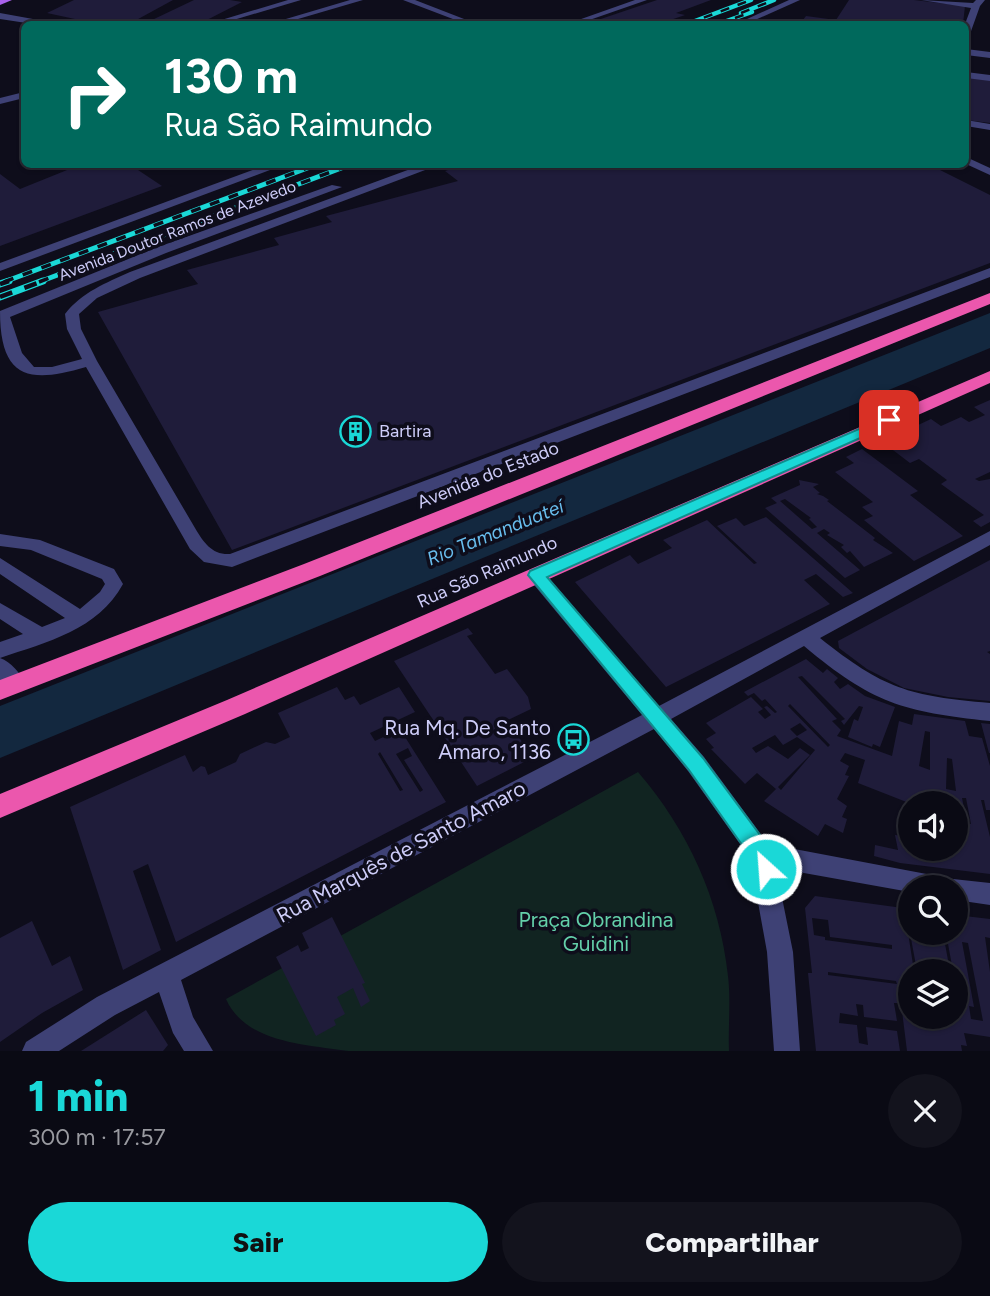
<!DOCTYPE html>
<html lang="pt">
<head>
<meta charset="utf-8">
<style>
  body { margin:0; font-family:Figtree,sans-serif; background:#13131d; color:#f1f3f6; height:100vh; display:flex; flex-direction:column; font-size:26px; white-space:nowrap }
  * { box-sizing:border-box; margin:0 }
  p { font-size:23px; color:#999aa0 }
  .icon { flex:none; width:38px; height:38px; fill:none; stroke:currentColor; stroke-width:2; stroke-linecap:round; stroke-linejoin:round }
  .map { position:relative; height:1051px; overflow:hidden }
  .sheet { display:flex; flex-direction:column; background:#0a0a14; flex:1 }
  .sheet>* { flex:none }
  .top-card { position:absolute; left:21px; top:21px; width:948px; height:147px; border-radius:10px; box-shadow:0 2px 5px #0004,0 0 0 2px #2a2b34; background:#00695c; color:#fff; overflow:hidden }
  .tools { position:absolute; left:898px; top:791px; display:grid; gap:14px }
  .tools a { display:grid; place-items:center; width:70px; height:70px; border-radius:50%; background:#0a0a14; box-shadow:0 2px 5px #0004,0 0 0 2px #2a2b34; font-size:35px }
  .pin { position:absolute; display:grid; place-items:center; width:60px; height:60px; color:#fff; margin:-30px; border-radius:14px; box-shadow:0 4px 10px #0006 }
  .me { position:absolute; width:77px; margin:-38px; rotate:334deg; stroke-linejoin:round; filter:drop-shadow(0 0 5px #0008) }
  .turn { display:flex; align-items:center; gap:24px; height:147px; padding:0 28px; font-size:32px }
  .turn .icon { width:91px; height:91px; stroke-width:2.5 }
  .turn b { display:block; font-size:49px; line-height:60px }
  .round { display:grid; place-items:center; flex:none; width:74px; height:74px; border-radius:37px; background:#13131d }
  .head { display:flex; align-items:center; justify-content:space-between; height:119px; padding:0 28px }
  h1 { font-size:42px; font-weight:800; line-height:52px; color:#1ad8d7 }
  .cta { display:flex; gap:14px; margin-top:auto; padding:14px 28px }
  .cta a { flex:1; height:80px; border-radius:42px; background:#1ad8d7; color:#111; font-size:28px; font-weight:800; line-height:80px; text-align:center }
  .cta a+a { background:#13131d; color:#f1f3f6 }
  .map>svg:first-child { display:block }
  .green { fill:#112421 }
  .water { fill:#13283f }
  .building { fill:#1f1c3a; fill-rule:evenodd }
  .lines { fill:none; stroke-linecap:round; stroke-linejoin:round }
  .minor { fill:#3e4175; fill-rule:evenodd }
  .major { fill:#a961ec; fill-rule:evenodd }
  .highway { fill:#eb57ad; fill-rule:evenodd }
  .rail-far2-casing { stroke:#1ad8d7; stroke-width:4.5 }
  .rail-far1-casing { stroke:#1ad8d7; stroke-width:5 }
  .rail-casing { stroke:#1ad8d7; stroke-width:7 }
  .rail-far2 { stroke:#0e0d1b; stroke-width:2.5; stroke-dasharray:9; stroke-linecap:butt }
  .rail-far1 { stroke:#0e0d1b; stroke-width:3.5; stroke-dasharray:10; stroke-linecap:butt }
  .rail { stroke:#0e0d1b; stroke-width:4.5; stroke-dasharray:13; stroke-linecap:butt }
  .route { fill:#1ad8d7; stroke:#118c8c; stroke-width:2 }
  .labels { text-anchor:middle; stroke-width:7; stroke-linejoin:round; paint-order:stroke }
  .far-street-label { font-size:16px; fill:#cecdf9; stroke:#0e0d1b }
  .poi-label { font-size:18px; fill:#cecdf9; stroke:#0e0d1b; text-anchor:start }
  .street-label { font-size:18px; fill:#cecdf9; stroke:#0e0d1b }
  .water-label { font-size:19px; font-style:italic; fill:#68bded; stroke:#0e0d1b }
  .near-poi-label { font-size:21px; fill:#cecdf9; stroke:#0e0d1b; text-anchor:end }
  .near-street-label { font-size:21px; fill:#cecdf9; stroke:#0e0d1b }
  .near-park-label { font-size:21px; fill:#63cfa9; stroke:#0e0d1b }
</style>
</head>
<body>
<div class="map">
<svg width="990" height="1051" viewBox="0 0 990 1051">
  <rect width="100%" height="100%" fill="#0e0d1b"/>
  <path class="green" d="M638 772C688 830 720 900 728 976 731 1000 728 1026 729 1051H348C307 1045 245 1043 226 999Z"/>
  <polygon class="water" points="990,313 990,348 0,758 0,706"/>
  <g class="building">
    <polygon points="74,0 173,0 129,24 98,24 47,13"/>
    <polygon points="194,0 230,0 242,2 199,24 152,20"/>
    <polygon points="657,0 711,0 676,13 685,15 659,24 586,24"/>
    <polygon points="849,0 914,0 965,6 963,24 800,24 806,16 836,20"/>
    <polygon points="966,77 990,80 990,123 966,120"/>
    <polygon points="82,164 129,164 162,186 0,246 0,174 20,189"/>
    <polygon points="468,164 928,164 990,195 990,263 232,550 98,312 198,284 187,270 279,245 274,238 332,222 326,216 458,181 445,171"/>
    <polygon points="990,400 990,472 975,479 979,481 990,479 990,522 981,527 973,521 984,515 941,484 947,480 919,459 910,463 889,447 898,444 890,438 931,419 941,426 961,417 969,422 985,415 974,407"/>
    <polygon points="862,449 918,491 910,495 963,536 914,561 864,520 873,516 862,507 873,502 835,472 854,463 846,457"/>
    <path d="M799 480 819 484 813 487 820 493 817 494 823 496 829 500 827 501 875 538 873 540 893 553 864 567 850 551 847 553 841 547 844 545 827 535 830 533 824 529 817 533 860 570 845 578 765 508 777 503 771 498 800 485ZM785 499 811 518 809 519 817 527 812 529 780 501Z"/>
    <polygon points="766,517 853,593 843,597 816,574 804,580 830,604 666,687 575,582 630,555 638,564 672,548 663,540 707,520 754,564 757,563 717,526 736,518 744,526"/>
    <polygon points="990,560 990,651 987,652 990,654 990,701 948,697 904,688 867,669 839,648 838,641"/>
    <polygon points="468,628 473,634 467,636 495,674 507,669 528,697 531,709 506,721 534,757 477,786 394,661"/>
    <path d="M806 659 823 673 827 669 838 678 834 682 840 689 848 684 865 696 895 707 880 747 873 744 872 747 848 737 854 719 858 721 863 707 859 706 844 725 841 721 845 719 802 676 798 677 837 719 832 721 841 730 837 736 892 756 899 721 912 725 914 714 965 721 969 736 982 738 990 766V810H986L984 800H981L990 837V874L900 863 874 856 875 845 898 850 895 835 910 837V849H956V821L971 824 966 798H962L966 818 956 816V803H909L858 783 865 760 845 753 840 761 849 766 845 775 849 776 837 799 847 806 842 817 847 819 843 833 825 824 818 836 764 801 778 787 781 790 815 750 797 737 783 745 775 735 752 748 756 753 768 746 788 759 800 748 810 755 776 789 757 773 745 784 711 749 714 748 706 739 716 733 706 723 751 697 763 709 758 712 765 719 771 715 764 707 767 706 775 713 777 712 765 699 762 701 754 693 748 696 744 692ZM790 704 830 745 828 747 788 706ZM800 723 807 730 797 736 790 729ZM925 731 930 732V770L919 766ZM947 758 952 759 956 791 946 789Z"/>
    <path d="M337 687 345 700 354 696 360 705 399 687 415 712 370 733 375 741 400 729 446 802 176 942 148 864 133 871 161 950 123 970 70 807 185 755 193 772 201 766 205 767 208 775 236 762 240 754 266 742 275 744 290 737 278 713ZM408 748 412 756 404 760 423 790 420 792 396 754ZM380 752 403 790 400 791 378 754Z"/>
    <polygon points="981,723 990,724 990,753 989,753"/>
    <path d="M815 896 910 909V926H907L914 971H910V1017H961L956 971H953L946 933H956V915L990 919V938L985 937 990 972V1037L964 1033 967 1046 961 1045 962 1051H907L901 1003H894L897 1021 864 1017 863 1005 856 1004 858 1016 840 1013 839 1023 857 1025 859 1043 868 1045 866 1027 897 1031 900 1051H816L808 973H812L805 908ZM812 918 828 920 830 937 892 945V949L825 940V937L814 935ZM962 942 968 943 983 1021 971 1019 969 1006 974 1007ZM828 972 896 981 897 984 828 975Z"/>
    <polygon points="332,917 365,983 362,984 370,1001 361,1007 353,988 337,997 345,1014 334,1020 336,1025 316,1036 276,957 298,945 301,952 309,948 302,933"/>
    <polygon points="32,921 52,966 70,956 83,990 42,1013 0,1042 0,938"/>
    <polygon points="910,933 943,933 950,971 917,971"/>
    <polygon points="146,1010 168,1045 163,1051 81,1051"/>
  </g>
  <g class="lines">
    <g class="minor">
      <polygon points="288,0 301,0 220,24 208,24"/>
      <polygon points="350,0 363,0 281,24 269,24"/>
      <polygon points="403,0 415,0 477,24 466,24"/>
      <polygon points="635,0 647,0 578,24 567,24"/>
      <polygon points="789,0 800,0 746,24 736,24"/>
      <polygon points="921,0 973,3 976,0 985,0 980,6 970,34 966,37 965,24 971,8"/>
      <polygon points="0,13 33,19 37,22 33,24 0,19"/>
      <polygon points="966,49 990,52 990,58 966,55"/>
      <polygon points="966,72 990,75 990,81 966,78"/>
      <polygon points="24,92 24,98 0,104 0,98"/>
      <polygon points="966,120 990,124 990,130 966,126"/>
      <polygon points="966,157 990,168 990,175 966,164"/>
      <polygon points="269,164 286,164 0,271 0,263"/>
      <path d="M424 164H441L140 278 97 298 79 314 81 329 97 361 195 528C204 543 212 555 230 554L990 268V277L232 567 204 562 190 549 86 367C29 384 0 379 0 311L158 247 332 185 342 187 166 253 10 317 22 353 34 367H52L82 359 67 329 65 314C82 292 106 283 130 272Z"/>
      <path d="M990 531V545L820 638C884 689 909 696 990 703V721C903 712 872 703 804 646L671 719 704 757 768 844 953 879 990 883V905L956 900V887H910V892L776 868 793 952 800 1051H774L767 952 750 858 688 771 654 729 181 980 193 1017 213 1051H184L173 1033 159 992 115 1015 59 1051H22L26 1042 97 997 642 715 530 580 527 575 530 570H542L659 706Z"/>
      <path d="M0 534 40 540 114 569 123 584C98 630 47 642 0 658V642L23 634 0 619V603L42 627 65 618 0 574V558L80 609 100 592 105 584 102 579 31 550 0 546Z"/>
      <path d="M0 658C11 662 21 674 26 684L23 690C12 694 7 688 0 680Z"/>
    </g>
    <polygon class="major" points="0,0 12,0 0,5"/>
    <g class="highway">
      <polygon points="990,293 990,304 320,576 0,700 0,680 304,564"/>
      <polygon points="990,371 990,383 245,714 0,818 0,794 227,700"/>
    </g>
    <defs>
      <g id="rail-far2">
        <polyline points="741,13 774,0"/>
        <polyline points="687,24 751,0"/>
        <polyline points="718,24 752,12"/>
      </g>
      <g id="rail-far1">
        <polyline points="4,282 318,164"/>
        <polyline points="39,282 352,164"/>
      </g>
      <g id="rail">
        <polyline points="0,284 9,281"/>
        <polyline points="0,297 43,281"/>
      </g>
    </defs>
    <use href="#rail-far2" class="rail-far2-casing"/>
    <use href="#rail-far1" class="rail-far1-casing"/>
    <use href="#rail" class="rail-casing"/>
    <use href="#rail-far2" class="rail-far2"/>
    <use href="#rail-far1" class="rail-far1"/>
    <use href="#rail" class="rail"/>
  </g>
  <polygon class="route" points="889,416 894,417 894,423 547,577 703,758 769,847 776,869 773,876 766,879 758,876 752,859 689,770 528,575 530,571"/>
  <defs>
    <symbol id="building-ring" viewBox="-11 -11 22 22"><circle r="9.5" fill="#0e0d1b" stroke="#1ad8d7" stroke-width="1.5"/><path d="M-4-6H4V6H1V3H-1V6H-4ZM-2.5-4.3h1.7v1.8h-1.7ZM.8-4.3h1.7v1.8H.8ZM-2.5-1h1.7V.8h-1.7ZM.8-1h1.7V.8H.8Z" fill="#1ad8d7"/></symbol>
    <symbol id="bus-ring" viewBox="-11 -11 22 22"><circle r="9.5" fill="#0e0d1b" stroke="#1ad8d7" stroke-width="1.5"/><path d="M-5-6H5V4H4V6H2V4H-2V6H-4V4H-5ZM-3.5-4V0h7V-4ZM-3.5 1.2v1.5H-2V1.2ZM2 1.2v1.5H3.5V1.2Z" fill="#1ad8d7"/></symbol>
  </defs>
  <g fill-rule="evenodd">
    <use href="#building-ring" x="338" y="414" width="35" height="35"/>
    <use href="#bus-ring" x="556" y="722" width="35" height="35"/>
  </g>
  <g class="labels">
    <g class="far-street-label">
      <text transform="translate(177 230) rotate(-21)" y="6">Avenida Doutor Ramos de Azevedo</text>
    </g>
    <g class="poi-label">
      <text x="379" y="437">Bartira</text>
    </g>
    <g class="street-label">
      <text transform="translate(488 475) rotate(-22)" y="6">Avenida do Estado</text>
      <text transform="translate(487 572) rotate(-24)" y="6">Rua São Raimundo</text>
    </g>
    <g class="water-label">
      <text transform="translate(495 532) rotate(-22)" y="7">Rio Tamanduateí</text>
    </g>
    <g class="near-poi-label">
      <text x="551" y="735">Rua Mq. De Santo<tspan x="551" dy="24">Amaro, 1136</tspan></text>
    </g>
    <g class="near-street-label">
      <text transform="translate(401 852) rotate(-28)" y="7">Rua Marquês de Santo Amaro</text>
    </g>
    <g class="near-park-label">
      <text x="596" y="927">Praça Obrandina<tspan x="596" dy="24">Guidini</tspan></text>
    </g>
  </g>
</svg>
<div class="tools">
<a><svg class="icon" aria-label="sound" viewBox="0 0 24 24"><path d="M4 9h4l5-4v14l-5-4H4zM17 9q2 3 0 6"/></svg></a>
<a><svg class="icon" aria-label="search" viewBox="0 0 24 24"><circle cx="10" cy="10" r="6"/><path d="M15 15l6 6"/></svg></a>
<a><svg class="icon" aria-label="layers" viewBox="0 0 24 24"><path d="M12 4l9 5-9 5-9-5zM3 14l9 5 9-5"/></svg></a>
</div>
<div class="pin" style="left:889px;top:420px;background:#d93025"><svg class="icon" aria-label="arrive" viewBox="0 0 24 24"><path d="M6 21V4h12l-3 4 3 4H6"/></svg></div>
<svg class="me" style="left:766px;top:869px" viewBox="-20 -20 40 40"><circle r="17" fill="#1ad8d7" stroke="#fff" stroke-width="3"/><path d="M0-11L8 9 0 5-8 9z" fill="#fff"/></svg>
<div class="top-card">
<div class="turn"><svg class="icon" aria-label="right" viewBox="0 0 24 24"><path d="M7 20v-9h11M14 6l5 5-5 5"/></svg><div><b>130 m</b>Rua São Raimundo</div></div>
</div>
</div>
<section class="sheet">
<div class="head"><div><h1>1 min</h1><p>300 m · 17:57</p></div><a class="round"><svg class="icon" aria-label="close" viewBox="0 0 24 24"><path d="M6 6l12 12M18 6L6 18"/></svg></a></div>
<div class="cta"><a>Sair</a><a>Compartilhar</a></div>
</section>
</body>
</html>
